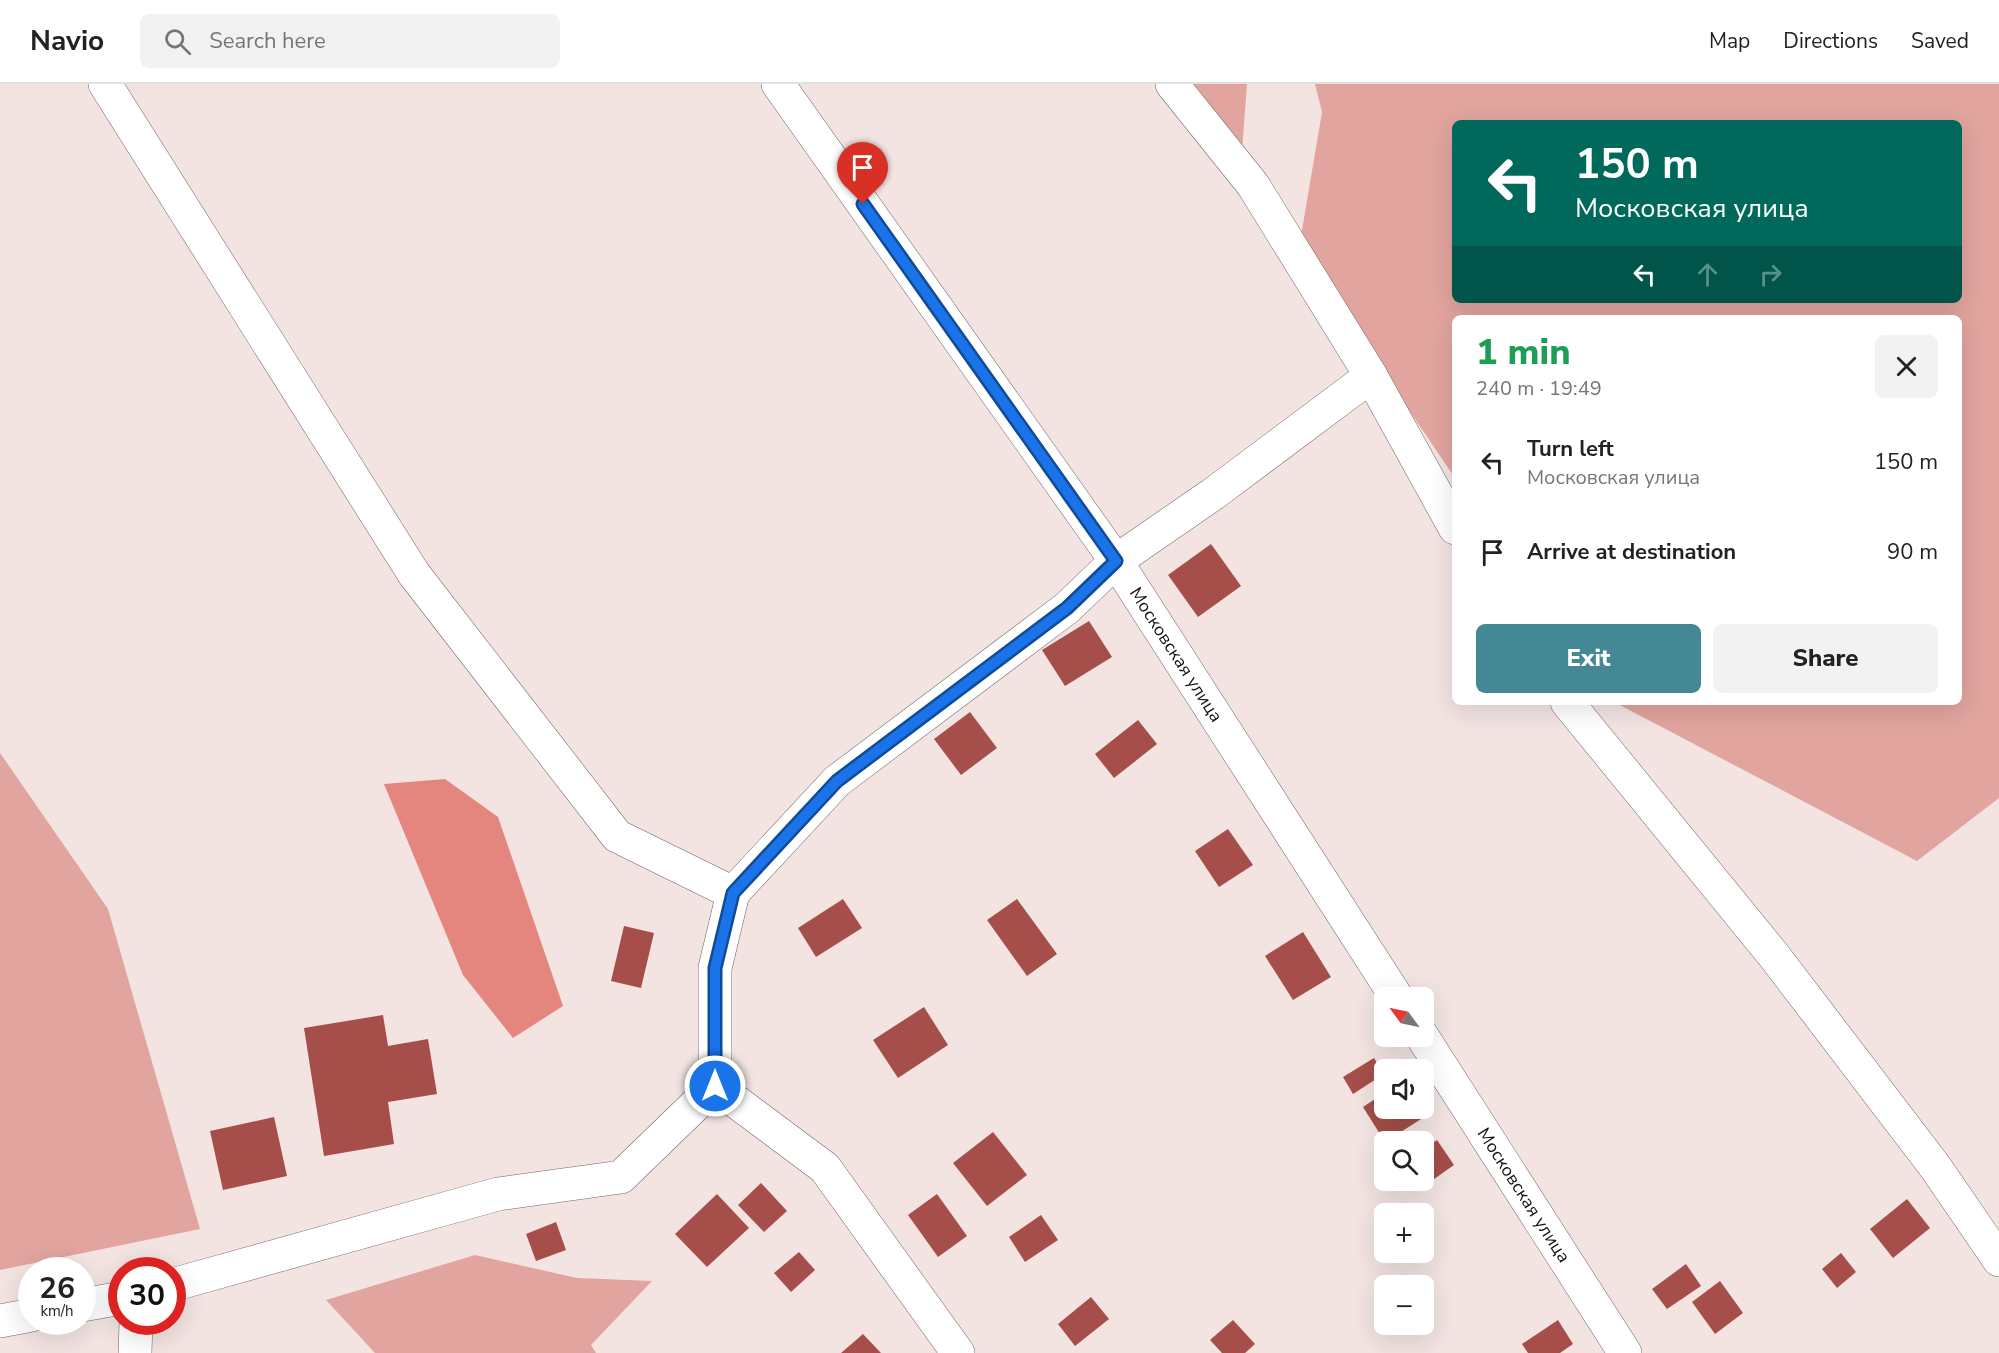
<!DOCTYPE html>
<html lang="en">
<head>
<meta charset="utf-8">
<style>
  body { margin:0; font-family:"Nunito Sans",sans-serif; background:#f2f2f2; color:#222; height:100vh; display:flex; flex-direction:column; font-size:22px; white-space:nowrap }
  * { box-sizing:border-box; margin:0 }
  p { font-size:20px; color:#767676 }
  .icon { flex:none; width:33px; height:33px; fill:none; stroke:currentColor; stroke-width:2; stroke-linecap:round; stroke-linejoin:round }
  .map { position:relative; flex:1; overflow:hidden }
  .side { position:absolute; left:1452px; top:231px; width:510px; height:390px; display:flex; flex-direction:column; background:#fff; border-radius:9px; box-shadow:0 6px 24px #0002 }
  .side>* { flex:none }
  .banner { position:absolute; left:1452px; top:36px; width:510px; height:183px; border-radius:9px; box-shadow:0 6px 24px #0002; background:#00695c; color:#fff; overflow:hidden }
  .needle { width:39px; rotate:303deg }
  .tools { position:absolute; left:1374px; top:903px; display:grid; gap:12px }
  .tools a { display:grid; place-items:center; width:60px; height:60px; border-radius:9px; background:#fff; box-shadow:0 6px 24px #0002; font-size:30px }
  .speed { position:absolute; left:18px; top:1173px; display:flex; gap:12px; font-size:30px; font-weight:700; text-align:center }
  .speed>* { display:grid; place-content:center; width:78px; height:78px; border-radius:50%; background:#fff; box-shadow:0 6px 24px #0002; line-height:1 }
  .speed small { font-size:15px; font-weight:400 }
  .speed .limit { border:9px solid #d22; background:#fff; color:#111 }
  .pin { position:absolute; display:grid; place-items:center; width:51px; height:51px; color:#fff; margin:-62px -26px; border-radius:50% 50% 50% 0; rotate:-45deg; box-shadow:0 0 6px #0007 }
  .pin .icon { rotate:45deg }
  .me { position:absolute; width:66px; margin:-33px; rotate:0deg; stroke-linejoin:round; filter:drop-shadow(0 0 4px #0008) }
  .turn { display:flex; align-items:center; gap:21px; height:126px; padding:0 24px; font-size:27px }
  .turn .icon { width:78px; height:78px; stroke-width:2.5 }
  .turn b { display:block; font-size:42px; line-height:51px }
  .lanes { display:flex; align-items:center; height:57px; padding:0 24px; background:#0003; justify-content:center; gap:30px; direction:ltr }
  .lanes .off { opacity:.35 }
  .round { display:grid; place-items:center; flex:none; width:63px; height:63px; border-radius:9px; background:#f2f2f2 }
  .overview { display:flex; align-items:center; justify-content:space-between; height:102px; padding:0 24px }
  h1 { font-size:36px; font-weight:800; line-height:45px; color:#1e9e55 }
  .button { display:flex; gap:12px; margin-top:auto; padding:12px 24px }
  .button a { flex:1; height:69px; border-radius:9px; background:#448896; color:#fff; font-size:24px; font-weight:800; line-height:69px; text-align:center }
  .button a+a { background:#f2f2f2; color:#222 }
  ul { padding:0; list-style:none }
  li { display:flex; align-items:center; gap:18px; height:90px; padding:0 24px }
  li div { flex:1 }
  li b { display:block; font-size:22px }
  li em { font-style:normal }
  header { display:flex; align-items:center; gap:36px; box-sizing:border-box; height:84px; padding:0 30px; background:#fff; border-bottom:2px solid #e0e0e0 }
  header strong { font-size:28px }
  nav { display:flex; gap:33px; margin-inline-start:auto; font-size:21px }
  .search { width:420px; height:54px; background:#f2f2f2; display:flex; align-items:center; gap:15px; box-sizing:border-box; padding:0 21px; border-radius:9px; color:#767676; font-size:22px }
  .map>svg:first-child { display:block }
  .green { fill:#e1a49e; fill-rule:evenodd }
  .water { fill:#e4857e }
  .building { fill:#a64e49 }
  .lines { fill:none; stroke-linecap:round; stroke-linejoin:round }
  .minor-casing { stroke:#736665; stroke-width:34 }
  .tertiary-casing { stroke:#736665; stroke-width:34 }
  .minor { stroke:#fff; stroke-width:33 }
  .tertiary { stroke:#fff; stroke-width:33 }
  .route-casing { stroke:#114b97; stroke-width:15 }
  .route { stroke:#1a73e8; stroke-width:10 }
  .labels { text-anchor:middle; stroke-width:6; stroke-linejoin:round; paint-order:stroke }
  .street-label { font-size:18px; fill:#181313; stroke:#f3e4e2 }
</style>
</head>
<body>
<header>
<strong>Navio</strong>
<div class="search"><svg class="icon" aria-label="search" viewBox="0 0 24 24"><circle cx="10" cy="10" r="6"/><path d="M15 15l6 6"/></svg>Search here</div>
<nav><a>Map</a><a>Directions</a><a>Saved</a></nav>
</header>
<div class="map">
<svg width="1999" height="1269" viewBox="0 0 1999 1269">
  <rect width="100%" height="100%" fill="#f3e4e2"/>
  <g class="green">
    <polygon points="1173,0 1247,0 1242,67"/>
    <path d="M1315 0H1999V714L1917 777 1614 618H1959V234H1455V394L1299 164 1322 28ZM1455 39H1959V216H1455Z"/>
    <polygon points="0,669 108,825 200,1145 0,1186"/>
    <polygon points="475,1171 577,1194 652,1197 591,1261 596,1269 375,1269 326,1216"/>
  </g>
  <polygon class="water" points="445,695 498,733 563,922 513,954 463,891 384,700"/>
  <g class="building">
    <polygon points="1211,460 1241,502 1198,533 1168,491"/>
    <polygon points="1089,537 1112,573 1065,602 1042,566"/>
    <polygon points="970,628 997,664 961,691 934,655"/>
    <polygon points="1138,636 1157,660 1114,694 1095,670"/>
    <polygon points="1228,745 1253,781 1219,803 1195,767"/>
    <polygon points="843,815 862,844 816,873 798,844"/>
    <polygon points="1017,815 1057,870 1027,892 987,836"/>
    <polygon points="624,842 654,849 641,904 611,897"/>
    <polygon points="1303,848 1331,893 1293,916 1265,872"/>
    <polygon points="924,923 948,961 898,994 873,956"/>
    <polygon points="383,931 388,962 428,955 437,1010 388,1018 394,1060 324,1072 304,944"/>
    <polygon points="1374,974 1384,990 1353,1010 1343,993"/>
    <polygon points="1384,1009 1384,1024 1424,1024 1424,1021 1429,1030 1385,1058 1363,1023"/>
    <polygon points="274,1033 287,1092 223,1106 210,1047"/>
    <polygon points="993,1048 1027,1091 987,1122 953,1079"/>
    <polygon points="1437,1056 1454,1081 1427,1100 1424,1094 1424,1065"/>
    <polygon points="761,1099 787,1127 764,1148 738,1121"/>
    <polygon points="717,1110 749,1144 707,1183 675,1150"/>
    <polygon points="937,1110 967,1152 938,1173 908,1131"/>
    <polygon points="1907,1115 1930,1144 1893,1174 1870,1145"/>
    <polygon points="1041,1131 1058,1156 1025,1178 1009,1153"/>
    <polygon points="556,1138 566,1166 536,1177 526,1150"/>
    <polygon points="799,1168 815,1186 791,1208 774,1189"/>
    <polygon points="1841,1169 1856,1188 1837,1204 1822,1185"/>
    <polygon points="1686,1180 1701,1202 1667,1225 1652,1205"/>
    <polygon points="1720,1197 1743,1229 1715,1250 1692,1218"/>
    <polygon points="1091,1213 1109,1235 1075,1262 1058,1240"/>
    <polygon points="1233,1236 1255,1260 1245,1269 1222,1269 1210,1256"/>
    <polygon points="1558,1236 1573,1260 1560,1269 1528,1269 1522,1260"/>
    <polygon points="863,1250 881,1269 841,1269"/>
  </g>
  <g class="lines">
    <defs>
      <g id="minor">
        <polyline points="105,0 414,490 617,752 733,809"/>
        <path id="s1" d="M778 0 1116 477 1397 914"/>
        <path id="s2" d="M1422 952 1625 1269"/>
        <polyline points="715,1002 825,1084 958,1269"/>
        <polyline points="172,1201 498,1110 621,1093 715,1002 715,884 733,809 837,697 1067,524 1116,477 1213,410 1371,292"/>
        <polyline points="82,1221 122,1214"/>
        <polyline points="0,1237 32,1231"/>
        <polyline points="135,1269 136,1238"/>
      </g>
      <g id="tertiary">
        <polyline points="1172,0 1253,101 1371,292 1455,444"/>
        <polyline points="1567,618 1775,873 1936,1084 1999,1176"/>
      </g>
    </defs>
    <use href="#minor" class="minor-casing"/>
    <use href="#tertiary" class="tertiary-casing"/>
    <use href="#minor" class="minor"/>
    <use href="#tertiary" class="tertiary"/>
  </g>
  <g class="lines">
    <defs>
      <polyline id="route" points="715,1002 715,884 733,809 837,697 1067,524 1116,477 863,120"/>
    </defs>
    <use href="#route" class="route-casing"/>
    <use href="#route" class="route"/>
  </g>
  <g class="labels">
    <g class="street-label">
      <text dy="6" stroke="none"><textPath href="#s1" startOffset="696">Московская улица</textPath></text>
      <text dy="6" stroke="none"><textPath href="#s2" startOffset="189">Московская улица</textPath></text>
    </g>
  </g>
</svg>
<div class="tools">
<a><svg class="needle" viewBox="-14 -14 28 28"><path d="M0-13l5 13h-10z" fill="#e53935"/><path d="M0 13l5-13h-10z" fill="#767676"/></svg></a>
<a><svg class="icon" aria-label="sound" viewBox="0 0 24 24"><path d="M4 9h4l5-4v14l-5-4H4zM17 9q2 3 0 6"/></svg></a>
<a><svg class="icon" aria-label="search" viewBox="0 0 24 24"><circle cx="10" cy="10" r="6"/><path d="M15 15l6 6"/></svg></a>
<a>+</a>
<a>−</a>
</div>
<div class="speed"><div>26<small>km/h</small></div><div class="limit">30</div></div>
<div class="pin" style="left:863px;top:120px;background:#d93025"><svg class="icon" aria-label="arrive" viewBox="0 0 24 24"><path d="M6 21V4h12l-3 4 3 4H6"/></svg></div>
<svg class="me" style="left:715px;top:1002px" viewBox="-20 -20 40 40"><circle r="17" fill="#1a73e8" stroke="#fff" stroke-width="3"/><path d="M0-11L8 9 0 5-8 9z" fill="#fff"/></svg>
<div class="banner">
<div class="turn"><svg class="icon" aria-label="left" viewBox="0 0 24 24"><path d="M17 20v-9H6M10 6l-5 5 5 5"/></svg><div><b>150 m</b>Московская улица</div></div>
<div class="lanes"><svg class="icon" aria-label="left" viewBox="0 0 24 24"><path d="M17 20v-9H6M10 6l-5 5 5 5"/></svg><svg class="icon off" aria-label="ahead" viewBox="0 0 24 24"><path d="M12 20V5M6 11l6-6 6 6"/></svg><svg class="icon off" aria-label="right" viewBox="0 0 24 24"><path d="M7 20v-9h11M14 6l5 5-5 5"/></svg></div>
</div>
<section class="side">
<div class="overview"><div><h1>1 min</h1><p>240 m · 19:49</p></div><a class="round"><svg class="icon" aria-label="close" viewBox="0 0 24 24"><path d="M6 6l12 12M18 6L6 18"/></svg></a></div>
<ul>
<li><svg class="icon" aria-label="left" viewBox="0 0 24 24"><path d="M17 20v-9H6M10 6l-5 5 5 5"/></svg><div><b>Turn left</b><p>Московская улица</p></div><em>150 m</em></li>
<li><svg class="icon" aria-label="arrive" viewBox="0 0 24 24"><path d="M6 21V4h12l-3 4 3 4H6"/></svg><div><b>Arrive at destination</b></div><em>90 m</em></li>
</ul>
<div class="button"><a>Exit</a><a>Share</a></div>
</section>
</div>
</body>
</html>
